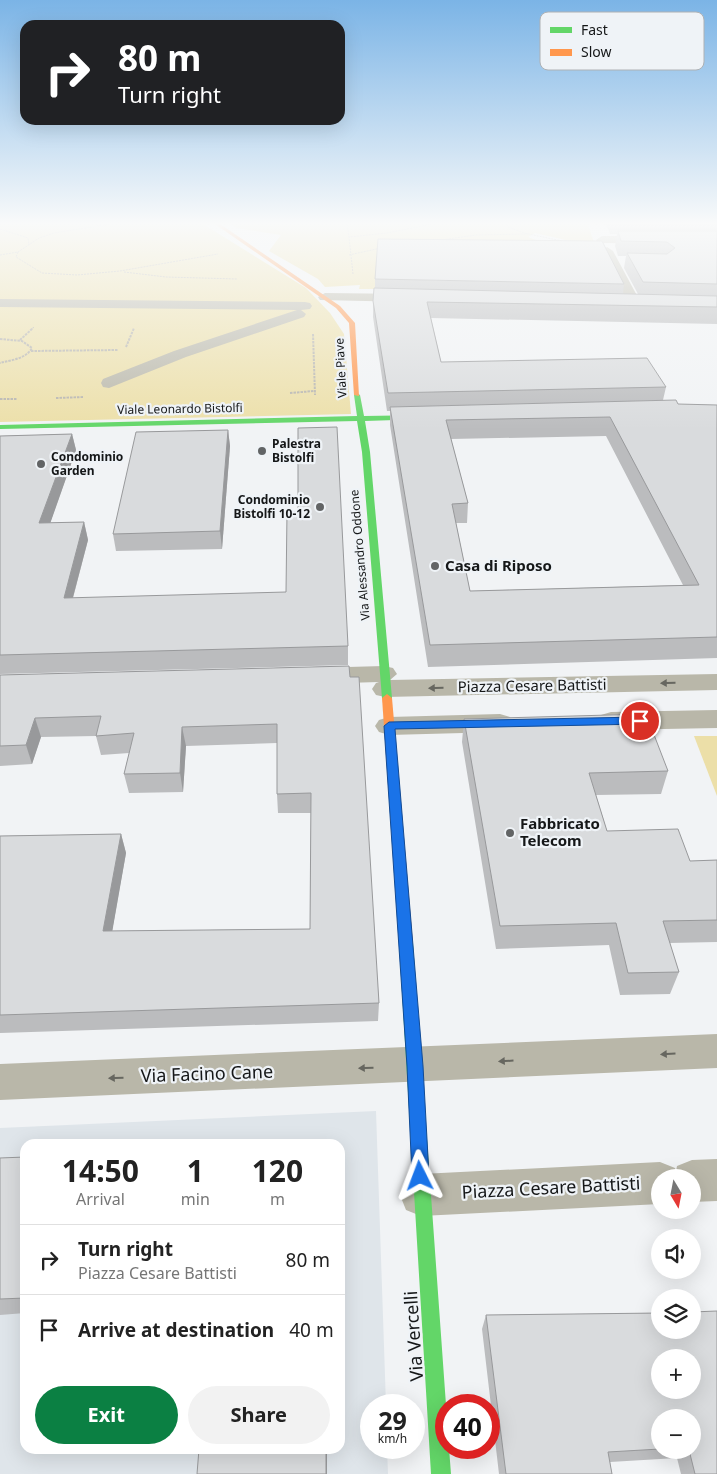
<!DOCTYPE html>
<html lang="en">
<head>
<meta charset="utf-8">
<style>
  body { margin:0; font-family:"Noto Sans",sans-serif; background:#f2f2f2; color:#222; height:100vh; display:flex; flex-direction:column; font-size:19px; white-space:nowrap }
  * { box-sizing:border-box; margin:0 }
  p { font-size:16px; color:#767676 }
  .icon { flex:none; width:28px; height:28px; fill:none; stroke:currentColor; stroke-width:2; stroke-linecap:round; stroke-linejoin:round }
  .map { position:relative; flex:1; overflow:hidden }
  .panel { position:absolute; left:20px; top:1139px; width:325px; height:315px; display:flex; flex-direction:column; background:#fff; border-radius:15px; box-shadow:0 5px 20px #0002 }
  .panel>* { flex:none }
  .top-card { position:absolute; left:20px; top:20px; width:325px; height:105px; border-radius:15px; box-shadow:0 5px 20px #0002; background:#202124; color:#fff; overflow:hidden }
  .needle { width:32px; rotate:170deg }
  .buttons { position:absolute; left:651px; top:1169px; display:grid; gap:10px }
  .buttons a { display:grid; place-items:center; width:50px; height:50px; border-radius:50%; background:#fff; box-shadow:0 5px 20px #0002; font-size:25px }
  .speed { position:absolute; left:360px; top:1394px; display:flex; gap:10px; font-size:25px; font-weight:700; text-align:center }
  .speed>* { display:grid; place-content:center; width:65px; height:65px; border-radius:50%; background:#fff; box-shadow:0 5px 20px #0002; line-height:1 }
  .speed small { font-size:12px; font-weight:400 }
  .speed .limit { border:8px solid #d22; background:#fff; color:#111 }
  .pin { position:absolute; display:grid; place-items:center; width:42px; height:42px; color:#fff; margin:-21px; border:2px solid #fff; border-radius:50%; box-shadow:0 1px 5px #0007 }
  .me { position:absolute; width:55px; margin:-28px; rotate:357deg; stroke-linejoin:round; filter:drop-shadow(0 0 4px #0008) }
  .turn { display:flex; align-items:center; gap:18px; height:105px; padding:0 15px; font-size:22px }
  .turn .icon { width:65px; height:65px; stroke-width:2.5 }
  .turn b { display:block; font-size:35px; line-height:42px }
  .eta { display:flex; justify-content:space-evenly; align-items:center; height:85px; text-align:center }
  .eta b { font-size:30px; font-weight:700; line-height:35px }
  .cta { display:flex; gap:10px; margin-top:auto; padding:10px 15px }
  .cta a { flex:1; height:58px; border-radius:30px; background:#0b8043; color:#fff; font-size:20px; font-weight:700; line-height:58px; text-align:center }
  .cta a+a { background:#f2f2f2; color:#222 }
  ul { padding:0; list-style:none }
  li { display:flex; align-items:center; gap:15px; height:70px; padding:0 15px; border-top:1px solid #e0e0e0 }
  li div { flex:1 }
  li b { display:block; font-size:19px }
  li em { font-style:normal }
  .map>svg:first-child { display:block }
  .built { fill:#dfe5ea; fill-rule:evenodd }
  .green { fill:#ecdfa8 }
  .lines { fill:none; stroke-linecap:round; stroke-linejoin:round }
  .path-far1 { stroke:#b5b3ad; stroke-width:1; stroke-dasharray:2 1; stroke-linecap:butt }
  .path { stroke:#b5b3ad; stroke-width:2; stroke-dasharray:2.5 1; stroke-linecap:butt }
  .street { fill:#b9b7a9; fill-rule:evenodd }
  .fast { fill:#63d668; fill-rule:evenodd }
  .slow { fill:#ff974d; fill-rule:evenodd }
  .wall { fill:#bbbcbe; fill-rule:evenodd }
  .shaded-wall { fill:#98999b }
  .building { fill:#d9dbdd; stroke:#98999b; fill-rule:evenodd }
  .oneway { fill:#676760 }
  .route { fill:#1a73e8; stroke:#114b97 }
  .poi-dot { fill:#626465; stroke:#eff3f7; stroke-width:2 }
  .labels { text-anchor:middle; stroke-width:4.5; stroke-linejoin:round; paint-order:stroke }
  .far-street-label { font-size:12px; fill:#151718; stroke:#eff3f7 }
  .far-poi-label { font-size:12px; font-weight:bold; fill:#151718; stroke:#eff3f7; text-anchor:start }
  .poi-label { font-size:15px; font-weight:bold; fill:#151718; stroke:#eff3f7; text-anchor:start }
  .street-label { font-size:15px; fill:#151718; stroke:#eff3f7 }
  .near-street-label { font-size:18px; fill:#151718; stroke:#eff3f7 }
  .key { fill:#eff3f7; stroke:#aeb1b4; stroke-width:1 }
  .key-label { font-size:14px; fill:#151718 }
</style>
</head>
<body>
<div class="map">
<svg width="717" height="1474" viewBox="0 0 717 1474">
  <rect width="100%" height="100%" fill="#f1f3f5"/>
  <path class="built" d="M376 1111 386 1405H371V1448H387L388 1474H0V1128ZM25 1144H340V1449H25Z"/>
  <g class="green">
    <polygon points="0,224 203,224 306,288 330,313 344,334 351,414 0,422"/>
    <polygon points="230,224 588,224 594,243 570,241 535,233 528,237 541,242 375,289 359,289 360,285 325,287 318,279 269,251 281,235 237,228"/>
    <polygon points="694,736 717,736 717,796"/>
  </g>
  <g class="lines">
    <g class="path-far1">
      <polyline points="347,224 349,237"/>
      <polyline points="508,224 508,227 524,233 562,241"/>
      <polyline points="0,229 28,238 29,245"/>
      <polyline points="434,241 476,235 528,234"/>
      <polyline points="18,252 16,257 42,273 77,275 120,271 218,254"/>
      <polyline points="0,255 18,252 39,238 54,233 111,224"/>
      <polyline points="349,255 381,248"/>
      <polyline points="124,272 166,277 237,279"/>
      <polyline points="353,274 349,237 387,233 432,224"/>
      <polyline points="31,330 34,327"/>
    </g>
    <g class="path">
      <polyline points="313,334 315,395"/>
      <path d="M0 339 22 341 32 348C26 359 11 360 0 363"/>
      <polyline points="20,340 33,328"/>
      <polyline points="126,347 134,328"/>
      <polyline points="31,351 118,350"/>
      <polyline points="290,393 314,391"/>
      <polyline points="56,398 84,397"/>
      <polyline points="0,399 17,399"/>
    </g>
    <g class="street">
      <polygon points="602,236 717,236 717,244 598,243 596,240"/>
      <polygon points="607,247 613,251 641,303 639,306 629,306 627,303 601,251"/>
      <polygon points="325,293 411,294 418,298 411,302 320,300 318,297"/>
      <polygon points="0,299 305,302 310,303 312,306 310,309 301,310 306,314 304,317 186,357 109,388 103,387 101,383 103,379 174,351 297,310 0,307"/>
      <polygon points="384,666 393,668 397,674 390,680 717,674 717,690 385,697 376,695 372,689 376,683 379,682 311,684 302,682 298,676 302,670 311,668"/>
      <polygon points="717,710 717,728 611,730 601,727 597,721 601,715 611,712"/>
      <polygon points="500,714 510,717 514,723 510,729 500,732 389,735 379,732 375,726 379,720 389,717"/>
      <polygon points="717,1034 717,1068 0,1100 0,1064"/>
      <polygon points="717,1159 717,1201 692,1202 692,1178 660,1178 660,1204 421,1216 406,1210 400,1195 406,1180 421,1174 660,1162 675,1168 676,1171 677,1166 692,1160"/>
    </g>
    <g class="fast">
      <polygon points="357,393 360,395 364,416 426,415 430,417 426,419 365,421 370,452 392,698 387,702 382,698 362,452 357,421 0,429 0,425 357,416 354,395"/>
      <polygon points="406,937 411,939 413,943 446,1405 446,1448 449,1448 451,1474 431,1474 399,943 401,939"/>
    </g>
    <g class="slow">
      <polygon points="215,224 220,224 340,306 355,323 359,396 354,395 349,323 336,308"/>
      <polygon points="387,694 392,698 413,943 411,947 406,949 401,947 399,943 382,698"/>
    </g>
  </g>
  <g class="wall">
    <path d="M606 224H717V324L431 318 441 362 666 387 663 400 678 404 717 405V658L428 667 390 425V411H387L373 317V301L375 288V279L624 284 623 294H638L624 268 626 256H618L615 246 617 234H610ZM606 436 683 585 470 591 456 523H467L468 503 451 439Z"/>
    <polygon points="228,430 230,446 222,549 116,551 113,534"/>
    <polygon points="72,434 76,450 50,523 84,522 88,540 73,598 348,646 348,665 0,674 0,436"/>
    <polygon points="349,666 379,1003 378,1021 0,1033 0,836 121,834 126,853 112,931 310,929 311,813 278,813 277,794 277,743 186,746 183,792 129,793 124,774 129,753 101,755 96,736 41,737 32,764 0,766 0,675"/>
    <polygon points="464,719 668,771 661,794 596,795 607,831 690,861 717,860 717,942 669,943 679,972 670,994 620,995 609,945 496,949 462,742"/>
    <polygon points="25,1157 25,1313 0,1315 0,1158"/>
    <path d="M660 1313 717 1474H681L677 1458 610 1462 612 1474H499L482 1329 486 1315ZM660 1418 692 1450H660Z"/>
  </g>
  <g class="shaded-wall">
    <polygon points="228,430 230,446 222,549 220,531"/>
    <polygon points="72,434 76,450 44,541 39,523"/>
    <polygon points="84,522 88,540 68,616 64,598"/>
    <polygon points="35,718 41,737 32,764 26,745"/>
    <polygon points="182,727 186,746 183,792 180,773"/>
    <polygon points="121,834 126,853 109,950 103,931"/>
    <rect x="326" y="1449" width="1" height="25"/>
  </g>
  <g class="building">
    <polygon points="618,231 717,231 717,284 643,282 627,253 667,254 675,248 667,242 621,241"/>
    <polygon points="378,239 602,241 624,284 375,279"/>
    <polygon points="374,288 717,296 717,307 427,302 441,362 647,358 666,387 388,393 373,301"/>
    <path d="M676 400 678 404 717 405V637L430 645 390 407ZM610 417 699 585 470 591 452 504 468 503 446 420Z"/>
    <polygon points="337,427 348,646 0,655 0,436 72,434 39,523 84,522 64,598 286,592 287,512 298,512 298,428"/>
    <polygon points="228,430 220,531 113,534 136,432"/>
    <polygon points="349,666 350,677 359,677 379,1003 0,1015 0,836 121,834 103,931 310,929 311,793 277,794 277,724 182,727 180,773 124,774 134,733 96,736 101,716 35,718 26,745 0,746 0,675"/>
    <polygon points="646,714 668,771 589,773 607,831 678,829 690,861 717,860 717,920 663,921 679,972 628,973 616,923 500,926 464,719"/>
    <polygon points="324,1141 324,1144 278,1144"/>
    <polygon points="25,1157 25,1298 0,1299 0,1158"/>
    <path d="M717 1311V1474H695L689 1450H692V1418H660V1449L608 1452 612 1474H506L486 1315 660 1313V1330H692V1312ZM660 1358H692V1390H660Z"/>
    <polygon points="199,1449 326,1449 326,1474 197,1474"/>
  </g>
  <defs><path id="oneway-solid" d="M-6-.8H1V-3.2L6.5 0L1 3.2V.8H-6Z" transform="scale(1.25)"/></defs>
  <g class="oneway">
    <use href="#oneway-solid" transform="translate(668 683) rotate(179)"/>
    <use href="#oneway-solid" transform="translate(436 688) rotate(179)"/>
    <use href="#oneway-solid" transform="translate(668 1054) rotate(177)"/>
    <use href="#oneway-solid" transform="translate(506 1061) rotate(177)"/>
    <use href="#oneway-solid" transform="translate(366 1068) rotate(178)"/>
    <use href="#oneway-solid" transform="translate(116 1078) rotate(178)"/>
  </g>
  <linearGradient id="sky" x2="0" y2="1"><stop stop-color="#7bb4e6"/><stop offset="0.52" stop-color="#f9fafa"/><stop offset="1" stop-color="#f9fafa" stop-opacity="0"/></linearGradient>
  <rect width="717" height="430" fill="url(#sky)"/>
  <polygon class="route" points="640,717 644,718 645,721 644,724 395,729 423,1066 429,1176 426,1182 420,1185 414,1182 412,1176 407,1066 384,726 389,722"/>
  <g class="poi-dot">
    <circle cx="262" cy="451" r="5"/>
    <circle cx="41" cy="464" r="5"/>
    <circle cx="320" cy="507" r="5"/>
    <circle cx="435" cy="566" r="5"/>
    <circle cx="510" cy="833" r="5"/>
  </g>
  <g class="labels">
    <g class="far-street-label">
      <text transform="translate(341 368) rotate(-93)" y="4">Viale Piave</text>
      <text transform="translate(180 409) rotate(-1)" y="4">Viale Leonardo Bistolfi</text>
      <text transform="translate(360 555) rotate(-95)" y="4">Via Alessandro Oddone</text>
    </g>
    <g class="far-poi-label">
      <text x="272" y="448">Palestra<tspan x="272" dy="14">Bistolfi</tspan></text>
      <text x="51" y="461">Condominio<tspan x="51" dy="14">Garden</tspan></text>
      <text x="310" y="504" text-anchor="end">Condominio<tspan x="310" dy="14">Bistolfi 10-12</tspan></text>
    </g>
    <g class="poi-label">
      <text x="445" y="571">Casa di Riposo</text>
      <text x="520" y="829">Fabbricato<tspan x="520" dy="17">Telecom</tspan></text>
    </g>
    <g class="street-label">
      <text transform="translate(532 686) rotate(-1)" y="5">Piazza Cesare Battisti</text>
    </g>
    <g class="near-street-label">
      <text transform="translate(207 1074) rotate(-2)" y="6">Via Facino Cane</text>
      <text transform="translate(551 1188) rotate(-3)" y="6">Piazza Cesare Battisti</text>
      <text transform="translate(414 1336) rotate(-94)" y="6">Via Vercelli</text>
    </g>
  </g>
  <rect x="540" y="12" width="164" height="58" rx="8" class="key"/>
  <rect x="550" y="27" width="22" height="6" fill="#63d668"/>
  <rect x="550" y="49" width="22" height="7" fill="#ff974d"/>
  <g class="key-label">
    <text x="581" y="35">Fast</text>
    <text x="581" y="57">Slow</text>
  </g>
</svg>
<div class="buttons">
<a><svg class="needle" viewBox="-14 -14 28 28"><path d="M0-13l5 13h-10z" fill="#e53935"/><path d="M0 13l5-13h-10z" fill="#767676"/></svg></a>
<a><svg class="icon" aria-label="sound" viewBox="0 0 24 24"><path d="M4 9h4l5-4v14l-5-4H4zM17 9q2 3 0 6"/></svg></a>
<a><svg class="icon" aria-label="layers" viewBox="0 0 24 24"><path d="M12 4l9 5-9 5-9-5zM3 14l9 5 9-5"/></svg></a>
<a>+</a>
<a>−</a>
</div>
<div class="speed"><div>29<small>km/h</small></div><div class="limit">40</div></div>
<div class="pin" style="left:640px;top:721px;background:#d93025"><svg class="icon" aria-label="arrive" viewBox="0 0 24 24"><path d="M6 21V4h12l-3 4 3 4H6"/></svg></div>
<svg class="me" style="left:420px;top:1176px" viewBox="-20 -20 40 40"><path d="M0-17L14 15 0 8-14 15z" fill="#1a73e8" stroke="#fff" stroke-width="4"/></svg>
<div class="top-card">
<div class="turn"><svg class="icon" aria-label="right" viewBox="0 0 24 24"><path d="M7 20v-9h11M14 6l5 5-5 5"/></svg><div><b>80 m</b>Turn right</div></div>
</div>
<section class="panel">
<div class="eta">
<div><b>14:50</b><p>Arrival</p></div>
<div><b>1</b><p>min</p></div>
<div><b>120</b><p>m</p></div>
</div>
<ul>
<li><svg class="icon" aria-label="right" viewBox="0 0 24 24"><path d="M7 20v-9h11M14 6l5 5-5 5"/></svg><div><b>Turn right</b><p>Piazza Cesare Battisti</p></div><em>80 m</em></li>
<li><svg class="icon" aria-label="arrive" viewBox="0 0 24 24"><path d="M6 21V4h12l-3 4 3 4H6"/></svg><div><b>Arrive at destination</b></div><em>40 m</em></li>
</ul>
<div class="cta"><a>Exit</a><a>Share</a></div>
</section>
</div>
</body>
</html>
